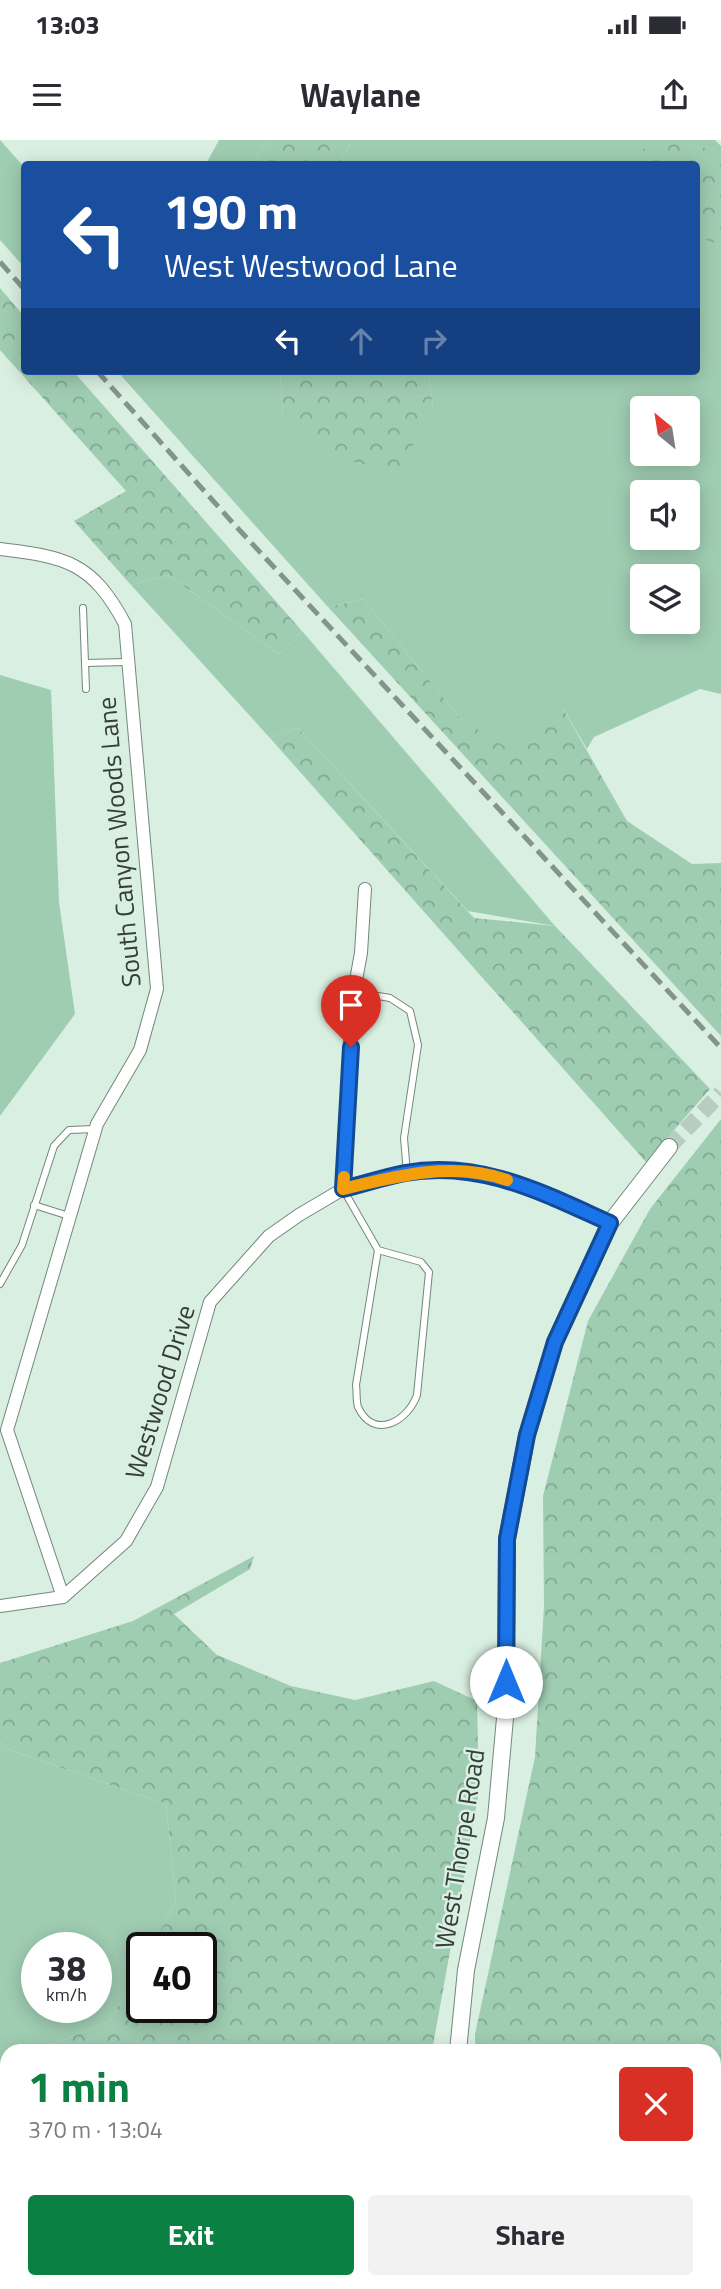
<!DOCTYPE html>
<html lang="en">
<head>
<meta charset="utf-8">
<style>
  body { margin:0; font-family:"Titillium Web",sans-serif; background:#f2f2f3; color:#2b2b33; height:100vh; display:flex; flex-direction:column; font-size:26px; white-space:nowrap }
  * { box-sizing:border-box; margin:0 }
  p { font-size:23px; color:#7c7c81 }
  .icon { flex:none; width:38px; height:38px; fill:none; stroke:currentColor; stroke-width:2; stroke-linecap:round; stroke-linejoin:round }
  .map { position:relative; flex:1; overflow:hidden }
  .sheet { position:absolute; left:0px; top:1904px; width:721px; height:245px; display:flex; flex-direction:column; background:#fff; border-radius:21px 21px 0 0; box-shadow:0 4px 18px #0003 }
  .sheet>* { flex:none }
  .hud { position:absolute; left:21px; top:21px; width:679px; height:214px; border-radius:7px; box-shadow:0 4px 18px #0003; background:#1a4fa0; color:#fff; overflow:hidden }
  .needle { width:46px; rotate:330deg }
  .buttons { position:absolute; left:630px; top:256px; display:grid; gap:14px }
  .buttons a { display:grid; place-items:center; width:70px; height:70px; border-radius:7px; background:#fff; box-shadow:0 4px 18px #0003; font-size:35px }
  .speed { position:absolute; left:21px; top:1792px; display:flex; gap:14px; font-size:35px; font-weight:700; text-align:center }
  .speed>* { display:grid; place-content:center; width:91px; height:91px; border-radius:50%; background:#fff; box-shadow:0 4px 18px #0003; line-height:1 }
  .speed small { font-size:18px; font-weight:400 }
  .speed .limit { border:4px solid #111; border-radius:10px; background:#fff; color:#111 }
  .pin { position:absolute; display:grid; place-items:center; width:60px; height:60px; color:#fff; margin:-72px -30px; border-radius:50% 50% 50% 0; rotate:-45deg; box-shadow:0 0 7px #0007 }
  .pin .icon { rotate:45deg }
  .me { position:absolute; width:77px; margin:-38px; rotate:0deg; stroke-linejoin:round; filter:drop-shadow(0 0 5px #0008) }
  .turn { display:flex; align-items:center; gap:24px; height:147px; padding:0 28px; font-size:32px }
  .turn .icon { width:91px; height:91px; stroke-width:2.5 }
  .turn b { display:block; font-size:49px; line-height:60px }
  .lanes { display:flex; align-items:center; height:66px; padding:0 28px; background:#0003; justify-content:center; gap:35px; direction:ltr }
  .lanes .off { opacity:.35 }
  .round { display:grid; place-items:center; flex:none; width:74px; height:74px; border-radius:7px; background:#f2f2f3 }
  .overview { display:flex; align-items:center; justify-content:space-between; height:119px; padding:0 28px }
  h1 { font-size:42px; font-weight:700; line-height:52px; color:#0b8043 }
  .button { display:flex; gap:14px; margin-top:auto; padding:14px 28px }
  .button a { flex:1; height:80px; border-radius:7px; background:#0b8043; color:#fff; font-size:28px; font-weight:700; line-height:80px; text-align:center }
  .button a+a { background:#f2f2f3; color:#2b2b33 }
  .status { display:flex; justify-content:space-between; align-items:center; height:49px; padding:0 35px; background:#fff; direction:ltr }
  .status svg { height:19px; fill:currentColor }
  header { display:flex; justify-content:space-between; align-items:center; height:91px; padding:0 28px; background:#fff; font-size:32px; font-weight:700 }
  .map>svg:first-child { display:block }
  .grass { fill:#9fcdb2; fill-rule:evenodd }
  .forest { fill:url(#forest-crowns) }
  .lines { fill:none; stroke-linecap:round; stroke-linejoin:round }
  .tertiary-tunnel { stroke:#b8ccbf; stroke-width:16; stroke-dasharray:16 8; stroke-linecap:butt }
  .service-casing { stroke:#73877b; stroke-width:8 }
  .minor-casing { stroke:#73877b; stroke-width:14 }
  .tertiary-casing { stroke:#73877b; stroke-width:18 }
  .service { stroke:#fff; stroke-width:6 }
  .minor { stroke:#fff; stroke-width:12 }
  .tertiary { stroke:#fff; stroke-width:16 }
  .rail { stroke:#85948b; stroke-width:5; stroke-dasharray:14 7; stroke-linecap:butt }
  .route-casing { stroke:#114b97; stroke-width:18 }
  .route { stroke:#1a73e8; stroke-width:12 }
  .slow { stroke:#f59e0b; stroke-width:12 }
  .labels { text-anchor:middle; stroke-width:5; stroke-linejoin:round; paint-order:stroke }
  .street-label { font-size:26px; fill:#353e39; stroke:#d9efe1 }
</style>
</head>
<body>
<div class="status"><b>13:03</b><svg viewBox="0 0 49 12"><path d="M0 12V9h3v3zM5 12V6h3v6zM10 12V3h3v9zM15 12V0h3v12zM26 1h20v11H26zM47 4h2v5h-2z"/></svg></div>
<header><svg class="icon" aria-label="menu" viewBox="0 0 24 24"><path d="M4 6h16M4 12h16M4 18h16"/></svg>Waylane<svg class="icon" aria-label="share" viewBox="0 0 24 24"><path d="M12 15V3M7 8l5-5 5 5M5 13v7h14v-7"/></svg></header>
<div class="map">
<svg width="721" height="2149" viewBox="0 0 721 2149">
  <defs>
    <pattern id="forest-crowns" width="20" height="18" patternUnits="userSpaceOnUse" patternTransform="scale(1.75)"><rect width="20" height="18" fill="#9fcdb2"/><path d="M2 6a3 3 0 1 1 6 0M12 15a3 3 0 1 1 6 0" fill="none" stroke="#82a892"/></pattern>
  </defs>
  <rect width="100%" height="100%" fill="#d9efe1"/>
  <g class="grass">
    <polygon points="0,0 24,27 24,127 0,100"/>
    <polygon points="219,0 268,0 252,24 206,24"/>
    <path d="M353 0H715L721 6V554L700 549 594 597 587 609 562 567 532 602 515 614 461 579 363 459 328 467 117 231H280L283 275 433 266 428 231H696V24H339ZM642 268H688V313H642ZM642 352H688V397H642ZM642 436H688V481H642Z"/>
    <polygon points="168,435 279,514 302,491 555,786 468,771 298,588 270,598 131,445"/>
    <polygon points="0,535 51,550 59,762 75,874 0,976"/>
    <path d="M0 1601 4 1608 166 1664 176 1761 151 1808H142V1824L110 1881 36 1911H7V1923L0 1926ZM37 1808H96V1867H37Z"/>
  </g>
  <g class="forest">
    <polygon points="268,0 353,0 339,24 252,24"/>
    <path d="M658 0C676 0 714 3 721 24 721 37 721 88 721 105L697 97 696 24H628L626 20Z"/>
    <polygon points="0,148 24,176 24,231 73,231 302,491 279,514 168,435 131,445 74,381 126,351 0,210"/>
    <polygon points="280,231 428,231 433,266 400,332 331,317 283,275"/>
    <polygon points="363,459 461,579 515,613 532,602 544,567 562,567 627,681 692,724 721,723 721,896 328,467"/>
    <polygon points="298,588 474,778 555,786 710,949 646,1022 270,598"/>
    <polygon points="721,979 721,2149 498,2149 497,2142 714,2142 714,1911 475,1911 475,1894 535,1617 544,1466 543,1356 588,1181 650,1069"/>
    <polygon points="254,1416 250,1429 174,1474 217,1515 291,1546 355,1560 434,1541 477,1561 479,1651 432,1911 36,1911 110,1881 142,1824 142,1867 201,1867 201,1808 151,1808 176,1761 166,1664 4,1608 0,1601 0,1523 133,1481"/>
    <polygon points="7,1923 7,2116 0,2121 0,1926"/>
  </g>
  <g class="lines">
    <polyline class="tertiary-tunnel" points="669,1007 721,953"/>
    <defs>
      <g id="service">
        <polyline points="83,468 85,523 127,522"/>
        <polyline points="85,523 86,549"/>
        <polyline points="354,852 390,858 410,871 418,905 404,998 407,1033"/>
        <path d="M343 1049 378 1110 356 1245C357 1251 356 1261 358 1267 374 1301 408 1281 417 1255L429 1132 421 1122 378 1110"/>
        <polyline points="34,1065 69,1076"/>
        <polyline points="0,1144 22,1105 54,1006 69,990 95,989"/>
      </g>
      <g id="minor">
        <path d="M0 409C66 417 92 422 125 484L157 849 140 910 97 984 7 1290 63 1457"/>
        <polyline points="343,1049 352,862 361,813 365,749"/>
        <polyline points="0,1466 63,1457 126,1401 157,1347 210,1162 269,1096 299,1075 343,1049 407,1033 456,1031 498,1037 533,1048 610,1083"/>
      </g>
      <g id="tertiary">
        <polyline points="458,1911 466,1830 496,1678 506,1567 507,1399 527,1295 555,1202 610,1083 669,1007"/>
        <polyline points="473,2142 473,2149"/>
      </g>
    </defs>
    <use href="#service" class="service-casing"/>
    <use href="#minor" class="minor-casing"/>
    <use href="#tertiary" class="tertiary-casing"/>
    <use href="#service" class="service"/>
    <use href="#minor" class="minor"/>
    <use href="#tertiary" class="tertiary"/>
    <g class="rail">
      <polyline points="0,122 24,149"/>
      <polyline points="97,231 232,382 721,908"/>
    </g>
  </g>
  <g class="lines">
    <defs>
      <path id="route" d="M351 907 343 1049C364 1044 384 1037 405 1033 480 1019 545 1054 610 1083L555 1202 527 1295 507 1399 506 1542"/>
    </defs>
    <use href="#route" class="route-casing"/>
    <use href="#route" class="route"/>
    <path class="slow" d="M344 1037 343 1049C396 1036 453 1021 507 1040"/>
  </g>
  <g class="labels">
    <g class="street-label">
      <text transform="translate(119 702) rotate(-95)" y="9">South Canyon Woods Lane</text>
      <text transform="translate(160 1252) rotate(-73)" y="9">Westwood Drive</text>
      <text transform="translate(460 1709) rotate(-81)" y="9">West Thorpe Road</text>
    </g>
  </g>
</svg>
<div class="buttons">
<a><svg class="needle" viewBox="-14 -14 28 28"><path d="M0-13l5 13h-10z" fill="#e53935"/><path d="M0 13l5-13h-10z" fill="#7c7c81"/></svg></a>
<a><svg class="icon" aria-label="sound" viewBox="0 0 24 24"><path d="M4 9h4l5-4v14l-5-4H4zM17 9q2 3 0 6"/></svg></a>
<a><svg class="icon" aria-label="layers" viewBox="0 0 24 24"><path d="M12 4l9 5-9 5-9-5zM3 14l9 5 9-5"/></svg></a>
</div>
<div class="speed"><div>38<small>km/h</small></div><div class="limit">40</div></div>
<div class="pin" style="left:351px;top:907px;background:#d93025"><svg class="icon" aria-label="arrive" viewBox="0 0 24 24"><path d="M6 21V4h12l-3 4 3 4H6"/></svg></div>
<svg class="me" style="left:506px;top:1542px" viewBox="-20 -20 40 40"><circle r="19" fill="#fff"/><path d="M0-13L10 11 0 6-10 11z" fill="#1a73e8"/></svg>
<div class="hud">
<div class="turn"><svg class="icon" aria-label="left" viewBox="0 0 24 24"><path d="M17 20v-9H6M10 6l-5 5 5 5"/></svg><div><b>190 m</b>West Westwood Lane</div></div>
<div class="lanes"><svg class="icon" aria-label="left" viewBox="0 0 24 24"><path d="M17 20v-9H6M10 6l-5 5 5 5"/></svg><svg class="icon off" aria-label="ahead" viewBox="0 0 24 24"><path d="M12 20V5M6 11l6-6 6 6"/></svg><svg class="icon off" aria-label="right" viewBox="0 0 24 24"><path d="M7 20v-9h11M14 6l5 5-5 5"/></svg></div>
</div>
<section class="sheet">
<div class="overview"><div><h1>1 min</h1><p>370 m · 13:04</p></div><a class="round" style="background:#d93025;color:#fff"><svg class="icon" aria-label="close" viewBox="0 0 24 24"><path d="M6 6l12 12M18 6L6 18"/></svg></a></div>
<div class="button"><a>Exit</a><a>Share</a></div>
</section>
</div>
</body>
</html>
